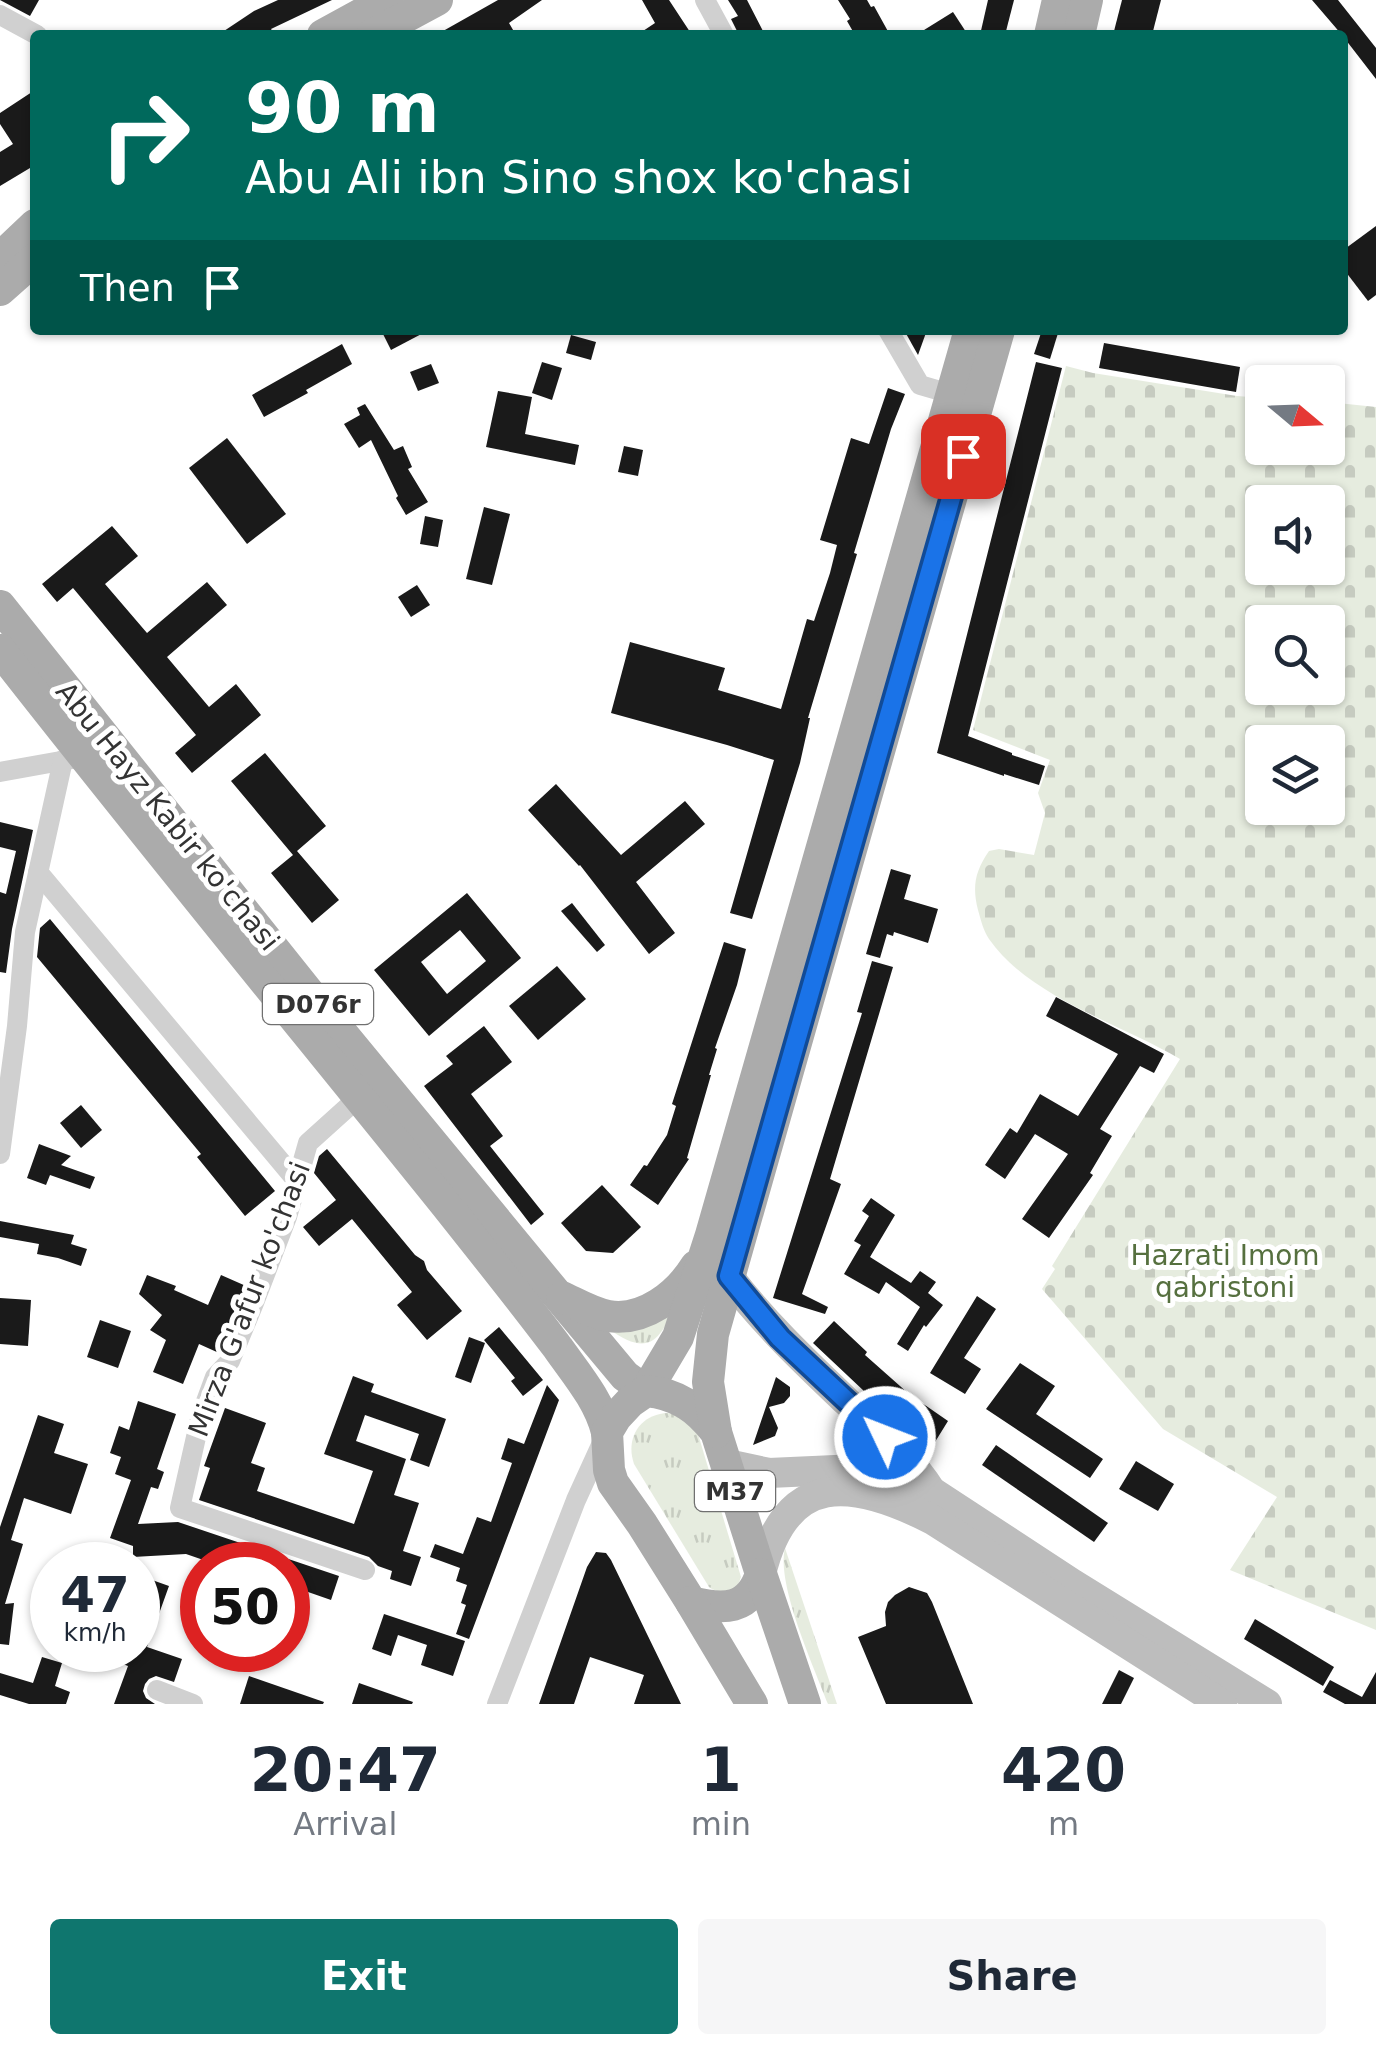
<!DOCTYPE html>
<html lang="en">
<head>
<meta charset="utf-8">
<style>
  body { margin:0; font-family:"DejaVu Sans",sans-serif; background:#f6f6f7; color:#1f2937; height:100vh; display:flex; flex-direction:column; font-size:38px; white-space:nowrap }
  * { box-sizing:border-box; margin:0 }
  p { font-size:32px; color:#747a83 }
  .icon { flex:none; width:55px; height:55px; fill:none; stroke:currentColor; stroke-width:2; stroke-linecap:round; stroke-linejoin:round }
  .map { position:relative; height:1704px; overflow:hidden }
  .side { display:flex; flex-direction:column; background:#fff; flex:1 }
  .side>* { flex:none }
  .banner { position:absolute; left:30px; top:30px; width:1318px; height:305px; border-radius:10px; box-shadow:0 2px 8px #0004; background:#00695c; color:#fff; overflow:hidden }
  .needle { width:65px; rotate:109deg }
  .buttons { position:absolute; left:1245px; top:365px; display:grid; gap:20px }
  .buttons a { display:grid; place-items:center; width:100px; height:100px; border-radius:10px; background:#fff; box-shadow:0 2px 8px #0004; font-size:50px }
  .speed { position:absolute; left:30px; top:1542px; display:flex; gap:20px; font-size:50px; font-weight:700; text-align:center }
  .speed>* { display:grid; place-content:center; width:130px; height:130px; border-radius:50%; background:#fff; box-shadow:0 2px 8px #0004; line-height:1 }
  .speed small { font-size:25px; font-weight:400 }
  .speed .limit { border:15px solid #d22; background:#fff; color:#111 }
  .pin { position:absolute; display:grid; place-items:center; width:85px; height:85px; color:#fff; margin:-42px; border-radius:20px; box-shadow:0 5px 15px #0006 }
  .me { position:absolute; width:110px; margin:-55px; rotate:313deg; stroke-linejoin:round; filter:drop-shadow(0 0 8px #0008) }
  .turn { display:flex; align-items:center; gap:35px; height:210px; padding:0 50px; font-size:45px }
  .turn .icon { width:130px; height:130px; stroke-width:2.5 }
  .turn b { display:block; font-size:70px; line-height:85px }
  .then { display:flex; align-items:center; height:95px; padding:0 50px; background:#0003; gap:20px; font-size:38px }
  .eta { display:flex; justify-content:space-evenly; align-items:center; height:170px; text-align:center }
  .eta b { font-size:60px; font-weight:600; line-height:70px }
  .button { display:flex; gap:20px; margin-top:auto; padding:20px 50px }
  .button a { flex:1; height:115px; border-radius:10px; background:#0f766e; color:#fff; font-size:40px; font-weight:600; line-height:115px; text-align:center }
  .button a+a { background:#f6f6f7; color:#1f2937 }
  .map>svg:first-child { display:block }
  .grass { fill:url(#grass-tufts) }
  .cemetery { fill:url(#cemetery-stones); fill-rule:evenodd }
  .building { fill:#1a1a1a; fill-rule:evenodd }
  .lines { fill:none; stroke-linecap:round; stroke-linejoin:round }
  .minor { stroke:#d0d0d0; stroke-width:20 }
  .secondary { stroke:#bdbdbd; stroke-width:30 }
  .primary { stroke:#ababab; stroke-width:32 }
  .route-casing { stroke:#114b97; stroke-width:25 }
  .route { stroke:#1a73e8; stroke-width:18 }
  .labels { text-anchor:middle; stroke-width:10; stroke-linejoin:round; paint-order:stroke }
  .shield { fill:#fff; stroke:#707070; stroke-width:2.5 }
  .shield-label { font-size:25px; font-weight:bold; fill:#333 }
  .street-label { font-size:28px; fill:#333; stroke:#fff }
  .park-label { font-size:28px; fill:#56703f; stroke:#fff }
</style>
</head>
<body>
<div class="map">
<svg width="1376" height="1704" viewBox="0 0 1376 1704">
  <defs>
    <pattern id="grass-tufts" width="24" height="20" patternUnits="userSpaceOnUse" patternTransform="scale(2.5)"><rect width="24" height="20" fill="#e6ecdf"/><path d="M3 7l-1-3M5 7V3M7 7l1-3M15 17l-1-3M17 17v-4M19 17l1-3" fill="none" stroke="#c6cbc0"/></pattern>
    <pattern id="cemetery-stones" width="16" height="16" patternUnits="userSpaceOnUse" patternTransform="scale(2.5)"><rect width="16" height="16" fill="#e6ecdf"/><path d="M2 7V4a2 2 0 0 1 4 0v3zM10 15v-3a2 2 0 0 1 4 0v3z" fill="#c6cbc0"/></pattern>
  </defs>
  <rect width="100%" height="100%" fill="#fff"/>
  <g class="grass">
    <path d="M676 1304C658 1345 647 1356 607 1328Z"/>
    <path d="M668 1413 679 1416 698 1434 741 1577 737 1588C727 1592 718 1594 709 1587L634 1464C625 1438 640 1414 668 1413Z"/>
    <path d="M785 1548 837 1704H828C814 1667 776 1584 785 1548Z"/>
  </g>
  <path class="cemetery" d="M1066 366 1093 373 1237 396 1262 398V448H1328V402L1376 407V1630L1230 1570 1277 1497 1163 1429 1042 1289 1055 1269 1052 1266 1180 1059C1121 1024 1029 997 989 939 983 930 981 920 978 910 972 887 975 871 989 851L999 849 1034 855 1045 813 1038 793 1050 760 973 730ZM1262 502H1328V568H1262ZM1262 622H1328V688H1262ZM1262 742H1328V808H1262Z"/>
  <g class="building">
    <polygon points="0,0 39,0 30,16"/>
    <polygon points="278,0 332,0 271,29 275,35 218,35 254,11"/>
    <polygon points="498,0 542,0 509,23 516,35 436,35"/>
    <polygon points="642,0 669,0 692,35 637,35 655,23"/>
    <polygon points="728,0 747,0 765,35 739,35 731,19 738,16"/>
    <polygon points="838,0 867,0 871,7 874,6 890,35 855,35 847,21 850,19"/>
    <polygon points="988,0 1014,0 1005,35 980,35"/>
    <polygon points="1122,0 1161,0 1152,35 1113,35"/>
    <polygon points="1312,0 1338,0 1376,48 1376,79 1342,35"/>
    <polygon points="953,12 968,35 916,35"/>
    <polygon points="35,90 35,165 0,186 0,152 13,144 0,124 0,113"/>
    <polygon points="1376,226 1376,295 1368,301 1342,267 1342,251"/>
    <polygon points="381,330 429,330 391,350"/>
    <polygon points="904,330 927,330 918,355"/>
    <polygon points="1042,330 1059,330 1050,359 1034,354"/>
    <polygon points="571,335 596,342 591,360 566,353"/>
    <polygon points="1104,343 1240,367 1236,392 1099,368"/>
    <polygon points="342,344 352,364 306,390 308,393 264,417 252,395"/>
    <polygon points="542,362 562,368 552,400 532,393"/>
    <polygon points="1036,362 1062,368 968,736 1012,753 1012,755 1045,766 1039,785 1004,774 1004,776 937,753"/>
    <polygon points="431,364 439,383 418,391 410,372"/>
    <polygon points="888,388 905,394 891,429 854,553 857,554 808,718 810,718 800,763 752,919 730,913 774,760 727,745 611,713 630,642 725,668 718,690 781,709 807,619 814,621 830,573 837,545 820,540 851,438 869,444"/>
    <polygon points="498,391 532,397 525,434 579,445 575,465 486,447"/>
    <polygon points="365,404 394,450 403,446 412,467 408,469 428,502 406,515 396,498 398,496 371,440 359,448 344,424 360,415 357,408"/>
    <polygon points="227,438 286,514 247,544 189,468"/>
    <polygon points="624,446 643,450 638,476 618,472"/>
    <polygon points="484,507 510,514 492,585 466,579"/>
    <polygon points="425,516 443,520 438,547 420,544"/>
    <polygon points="112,526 138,556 105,584 147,633 207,582 227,605 167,657 209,707 236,684 261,715 192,773 175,753 196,735 73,588 57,602 42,584"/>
    <polygon points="417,585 430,605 411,617 398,597"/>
    <polygon points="265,753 326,826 297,851 339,900 312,923 271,873 293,855 231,781"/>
    <polygon points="556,784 621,855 685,801 705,824 636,882 675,933 649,954 580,865 579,866 528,810"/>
    <polygon points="0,822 33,830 12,929 6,973 0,972 0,892 6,894 16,851 0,847"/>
    <polygon points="891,869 911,875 904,899 938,909 928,943 894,932 893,936 887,934 880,958 866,954"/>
    <path d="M467 893 521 958 429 1036 374 970ZM460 930 486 961 447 994 421 962Z"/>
    <polygon points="572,903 605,945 597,952 561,911"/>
    <polygon points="50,919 275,1191 245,1216 197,1157 201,1154 37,957 40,928"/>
    <polygon points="724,942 746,949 737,985 715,1048 717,1049 709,1075 711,1075 687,1158 689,1159 658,1205 630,1185 644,1165 647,1166 667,1135 676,1106 672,1104"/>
    <polygon points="872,961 893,967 830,1179 841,1184 802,1294 828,1307 825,1314 773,1298 862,1013 857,1012"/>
    <polygon points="557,966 586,999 538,1040 509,1006"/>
    <polygon points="1056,997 1164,1054 1154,1073 1140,1066 1100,1129 1112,1136 1090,1173 1093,1175 1049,1238 1022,1219 1068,1154 1035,1134 1005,1179 985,1165 1010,1128 1017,1133 1040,1094 1078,1116 1118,1054 1046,1016"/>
    <polygon points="484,1026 512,1062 471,1094 503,1136 490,1146 544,1214 531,1225 424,1086 453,1064 446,1056"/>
    <polygon points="81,1105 102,1130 81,1148 60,1123"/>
    <polygon points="39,1144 71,1156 61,1165 95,1177 90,1189 50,1175 46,1185 27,1178"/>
    <polygon points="327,1149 415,1255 424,1261 427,1270 462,1311 427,1340 397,1305 412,1292 352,1219 319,1246 303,1227 336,1200 314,1173 319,1156"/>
    <polygon points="602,1185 641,1227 613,1253 586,1251 561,1223"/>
    <polygon points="871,1198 895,1215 870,1257 911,1283 920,1271 936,1282 928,1293 943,1305 926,1327 924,1325 908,1351 897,1344 920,1307 886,1282 879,1294 844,1274 861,1245 854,1241 869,1216 862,1211"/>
    <polygon points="0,1221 74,1235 71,1244 87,1249 81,1266 58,1258 37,1254 39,1244 0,1237"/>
    <polygon points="147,1275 176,1286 174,1290 208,1305 221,1275 246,1286 219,1353 199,1344 183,1384 153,1372 166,1340 150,1330 162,1315 139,1294"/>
    <polygon points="977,1296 996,1309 964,1358 981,1369 965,1394 930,1373"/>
    <polygon points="0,1298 31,1300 28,1346 0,1344"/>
    <polygon points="100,1320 131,1331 118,1368 87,1357"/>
    <polygon points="834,1321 867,1352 865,1355 909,1394 948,1421 935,1442 882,1408 813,1343"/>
    <polygon points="499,1327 543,1380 523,1396 511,1381 515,1378 484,1340"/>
    <polygon points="469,1337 485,1343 471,1383 455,1377"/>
    <polygon points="1020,1363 1055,1386 1036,1414 1103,1459 1090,1478 986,1409"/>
    <polygon points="353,1376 374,1384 371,1392 446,1419 429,1467 410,1460 419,1434 365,1415 356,1441 406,1459 394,1495 419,1503 403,1551 421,1557 411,1586 390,1579 392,1571 378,1566 369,1557 199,1500 210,1468 204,1466 225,1408 266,1423 251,1463 265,1468 257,1491 354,1524 373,1471 324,1454"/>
    <polygon points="776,1377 790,1387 790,1396 784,1403 769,1407 778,1428 775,1436 753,1445"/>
    <polygon points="547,1385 559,1400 469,1639 456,1634 466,1605 461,1603 467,1585 456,1581 460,1568 430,1557 435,1544 463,1554 477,1517 491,1522 512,1463 501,1459 508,1438 524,1444"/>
    <polygon points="138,1401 176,1414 157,1469 164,1472 158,1489 151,1487 138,1524 178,1522 339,1576 331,1600 288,1585 288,1565 218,1565 186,1554 133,1557 133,1546 110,1538 131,1480 115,1474 121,1457 110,1453 119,1426 129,1430"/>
    <polygon points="38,1415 64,1424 54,1453 88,1464 71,1514 24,1498 11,1540 23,1544 5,1604 14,1603 9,1645 0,1644 0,1527"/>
    <polygon points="996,1445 1108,1523 1094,1542 982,1465"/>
    <polygon points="1136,1461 1174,1484 1158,1511 1119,1489"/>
    <polygon points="596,1552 606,1553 611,1560 681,1704 634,1704 644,1675 590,1657 574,1704 539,1704 587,1567"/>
    <polygon points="138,1575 169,1586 147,1647 182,1659 174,1682 156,1676 149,1679 145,1684 143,1691 146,1698 155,1704 114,1704 128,1666 90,1652 90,1650 138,1650"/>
    <polygon points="909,1587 927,1593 932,1602 973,1704 886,1704 858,1637 886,1626 885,1612 888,1602 895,1595"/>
    <polygon points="384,1614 465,1641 453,1676 421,1665 427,1645 398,1635 391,1656 372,1649"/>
    <polygon points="1255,1619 1334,1667 1323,1686 1244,1639"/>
    <polygon points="42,1657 62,1663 55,1686 70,1692 66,1704 29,1704 0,1695 0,1673 33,1683"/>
    <polygon points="1119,1670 1134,1678 1121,1704 1102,1704"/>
    <polygon points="1376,1672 1376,1704 1345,1704 1323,1692 1330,1680 1362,1697"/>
    <polygon points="249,1676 324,1702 323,1704 240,1704"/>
    <polygon points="359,1683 413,1702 412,1704 352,1704"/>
  </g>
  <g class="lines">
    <g class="minor">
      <polyline points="705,0 724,35"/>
      <polyline points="0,15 37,35"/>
      <polyline points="888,330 920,385 951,394"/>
      <polyline points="0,772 72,759"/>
      <polyline points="38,872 297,1181"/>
      <polyline points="359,1097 308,1143 287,1217 254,1303 230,1361 215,1377 201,1415 180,1508 365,1570"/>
      <polyline points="0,1154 17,1026 25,932 63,760"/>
      <polyline points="157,1690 193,1704"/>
      <polyline points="497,1704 576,1500 602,1443"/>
    </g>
    <g class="secondary">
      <path d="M729 1277C764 1323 804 1361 846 1401 876 1429 909 1456 931 1491"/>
      <polyline points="727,1464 769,1473 857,1469 873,1472 931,1491 1073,1584 1267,1704"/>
      <path d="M761 1574C786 1470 852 1479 933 1520L1222 1704"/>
    </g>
    <g class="primary">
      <polyline points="323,35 387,0"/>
      <polyline points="372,35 437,0"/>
      <polyline points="1050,35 1058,0"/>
      <polyline points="1079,35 1087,0"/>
      <polyline points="0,258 35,225"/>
      <polyline points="0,290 35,259"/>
      <polyline points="0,606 312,997 554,1291 625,1376 646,1391"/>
      <path d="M0 650C146 837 297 1020 446 1205 484 1253 522 1300 558 1348 577 1375 599 1400 607 1432"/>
      <path d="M562 1297C577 1304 592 1313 608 1316 644 1322 678 1295 696 1266"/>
      <polyline points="646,1391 678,1337 711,1235 970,330"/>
      <path d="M646 1391C678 1394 697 1408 716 1432L761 1574C749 1611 723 1610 691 1602L642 1524 613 1483 609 1470 607 1432 616 1417 630 1402Z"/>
      <polyline points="716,1432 708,1382 713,1334 999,330"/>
      <polyline points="761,1574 805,1704"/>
      <polyline points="691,1602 752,1704"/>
    </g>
  </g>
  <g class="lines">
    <defs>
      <polyline id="route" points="885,1437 780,1338 729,1276 963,456"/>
    </defs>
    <use href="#route" class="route-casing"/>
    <use href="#route" class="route"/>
  </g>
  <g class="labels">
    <g class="shield">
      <rect x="263" y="984" width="110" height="40" rx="8"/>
      <rect x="695" y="1471" width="80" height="40" rx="8"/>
    </g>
    <g class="shield-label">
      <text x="318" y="1013">D076r</text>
      <text x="735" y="1500">M37</text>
    </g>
    <g class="street-label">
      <text transform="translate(168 816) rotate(51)" y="10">Abu Hayz Kabir ko'chasi</text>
      <text transform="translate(249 1299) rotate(-69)" y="10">Mirza G'afur ko'chasi</text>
    </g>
    <g class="park-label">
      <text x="1225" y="1265">Hazrati Imom<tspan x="1225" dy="32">qabristoni</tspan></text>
    </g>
  </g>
</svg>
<div class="buttons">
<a><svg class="needle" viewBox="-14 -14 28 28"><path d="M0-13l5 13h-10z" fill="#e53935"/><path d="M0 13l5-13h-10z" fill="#747a83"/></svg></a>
<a><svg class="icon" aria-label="sound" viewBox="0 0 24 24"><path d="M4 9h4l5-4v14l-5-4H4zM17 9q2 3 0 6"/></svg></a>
<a><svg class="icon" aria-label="search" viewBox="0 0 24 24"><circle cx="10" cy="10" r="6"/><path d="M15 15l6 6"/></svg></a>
<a><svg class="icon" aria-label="layers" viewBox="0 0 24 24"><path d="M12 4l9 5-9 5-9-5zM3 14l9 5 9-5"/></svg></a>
</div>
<div class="speed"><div>47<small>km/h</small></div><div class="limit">50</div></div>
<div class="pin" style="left:963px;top:456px;background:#d93025"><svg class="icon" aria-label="arrive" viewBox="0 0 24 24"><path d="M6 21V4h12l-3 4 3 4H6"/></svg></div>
<svg class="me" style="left:885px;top:1437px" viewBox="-20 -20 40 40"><circle r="17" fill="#1a73e8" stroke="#fff" stroke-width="3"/><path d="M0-11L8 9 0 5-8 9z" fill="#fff"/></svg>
<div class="banner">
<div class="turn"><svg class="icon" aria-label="right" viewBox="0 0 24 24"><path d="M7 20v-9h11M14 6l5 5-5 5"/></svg><div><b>90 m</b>Abu Ali ibn Sino shox ko'chasi</div></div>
<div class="then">Then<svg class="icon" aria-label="arrive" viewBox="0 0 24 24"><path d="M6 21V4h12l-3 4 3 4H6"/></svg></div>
</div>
</div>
<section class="side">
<div class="eta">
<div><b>20:47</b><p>Arrival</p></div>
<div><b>1</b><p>min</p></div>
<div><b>420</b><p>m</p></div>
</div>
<div class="button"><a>Exit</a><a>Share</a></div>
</section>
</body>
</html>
